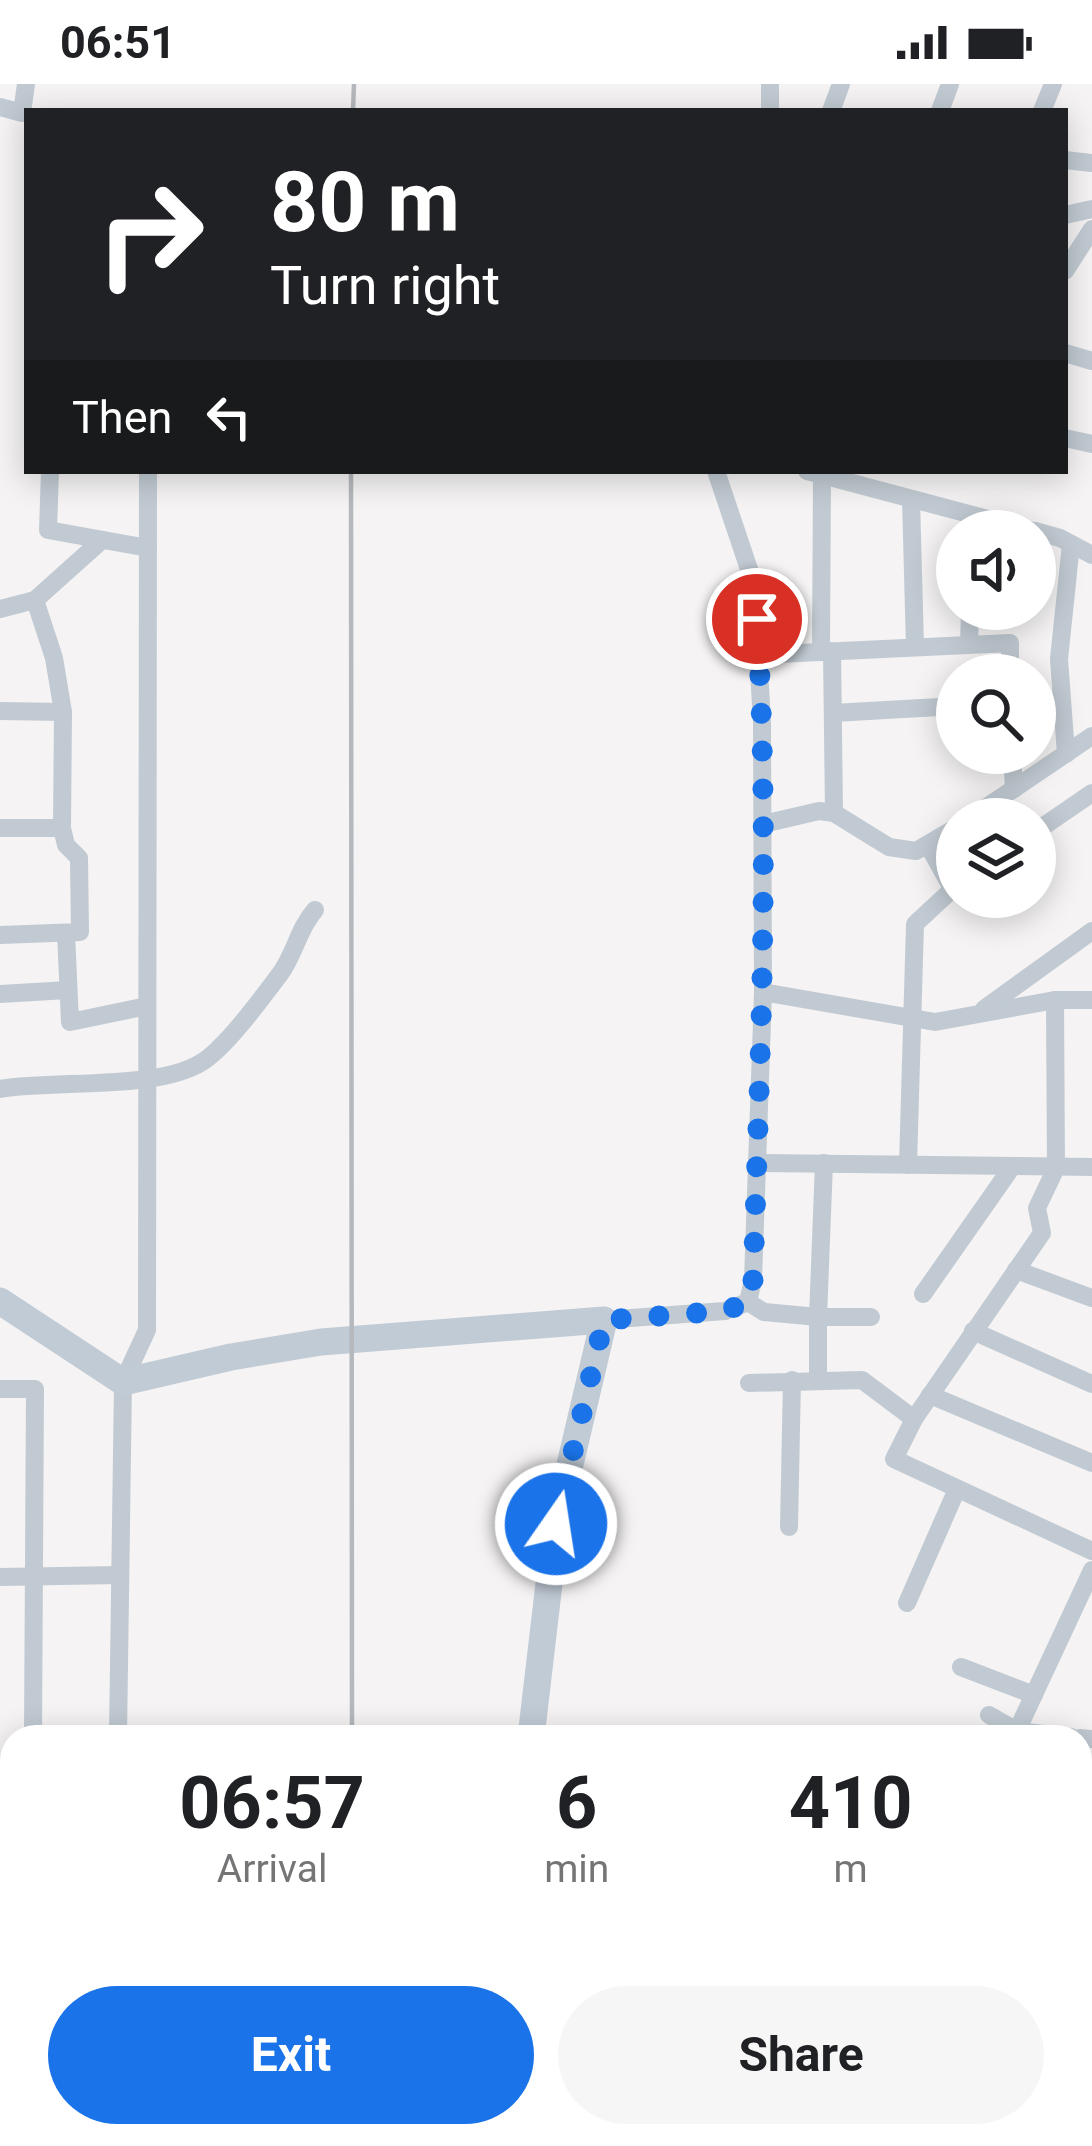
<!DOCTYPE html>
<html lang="en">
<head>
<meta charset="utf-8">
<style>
  body { margin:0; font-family:Roboto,sans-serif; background:#f6f6f6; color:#202124; height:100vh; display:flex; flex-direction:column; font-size:45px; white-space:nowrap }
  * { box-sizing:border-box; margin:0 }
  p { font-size:39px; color:#757577 }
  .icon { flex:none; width:66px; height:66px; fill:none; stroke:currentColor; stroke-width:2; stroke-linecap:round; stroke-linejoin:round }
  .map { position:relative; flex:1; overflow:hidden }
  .drawer { position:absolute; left:0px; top:1641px; width:1092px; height:423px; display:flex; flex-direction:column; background:#fff; border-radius:36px 36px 0 0; box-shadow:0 6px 30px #0003 }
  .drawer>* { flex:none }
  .banner { position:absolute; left:24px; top:24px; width:1044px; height:366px; border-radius:0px; box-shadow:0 6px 30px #0003; background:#202124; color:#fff; overflow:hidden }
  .tools { position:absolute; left:936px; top:426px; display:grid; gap:24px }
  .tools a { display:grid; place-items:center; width:120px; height:120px; border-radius:50%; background:#fff; box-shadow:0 6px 30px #0003; font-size:60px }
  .pin { position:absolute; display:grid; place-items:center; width:102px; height:102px; color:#fff; margin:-51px; border:6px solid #fff; border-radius:50%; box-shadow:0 3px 12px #0007 }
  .me { position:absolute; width:132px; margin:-66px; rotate:13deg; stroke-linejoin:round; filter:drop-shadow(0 0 9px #0008) }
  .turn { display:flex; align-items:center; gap:42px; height:252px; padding:0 48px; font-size:54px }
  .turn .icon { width:156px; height:156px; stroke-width:2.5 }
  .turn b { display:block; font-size:84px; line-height:102px }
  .then { display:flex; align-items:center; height:114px; padding:0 48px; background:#0003; gap:24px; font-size:45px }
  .eta { display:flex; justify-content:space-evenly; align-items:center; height:204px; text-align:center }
  .eta b { font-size:72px; font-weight:700; line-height:84px }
  .action { display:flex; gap:24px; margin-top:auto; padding:24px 48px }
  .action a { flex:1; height:138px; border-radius:72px; background:#1a73e8; color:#fff; font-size:48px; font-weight:700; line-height:138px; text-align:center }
  .action a+a { background:#f6f6f6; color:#202124 }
  .status { display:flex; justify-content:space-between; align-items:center; height:84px; padding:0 60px; background:#fff; direction:ltr }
  .status svg { height:33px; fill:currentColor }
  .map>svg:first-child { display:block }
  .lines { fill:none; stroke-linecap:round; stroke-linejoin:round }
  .street { stroke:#c1cad2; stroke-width:18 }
  .secondary { stroke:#c1cbd6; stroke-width:27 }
  .rail { stroke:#b5b8bd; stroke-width:4.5 }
  .route { stroke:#1a73e8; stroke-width:21; stroke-dasharray:0 37.8 }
</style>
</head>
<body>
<div class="status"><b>06:51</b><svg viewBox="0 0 49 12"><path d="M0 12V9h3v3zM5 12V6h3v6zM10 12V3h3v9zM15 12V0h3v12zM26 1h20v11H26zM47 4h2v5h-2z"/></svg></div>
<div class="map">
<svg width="1092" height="2062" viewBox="0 0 1092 2062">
  <rect width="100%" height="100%" fill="#f5f3f3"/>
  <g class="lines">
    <g class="street">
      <polyline points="770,0 770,27"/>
      <polyline points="0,23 22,29 26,0"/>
      <polyline points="831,27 841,0"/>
      <polyline points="940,27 950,0"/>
      <polyline points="1042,27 1053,0"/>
      <polyline points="1065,76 1092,79"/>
      <polyline points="1065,131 1092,125"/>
      <polyline points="1065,187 1092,145"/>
      <polyline points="1065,269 1092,277"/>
      <polyline points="1065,354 1092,360"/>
      <polyline points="50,387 48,446 148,464"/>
      <polyline points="807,387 1033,447"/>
      <polyline points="911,415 915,563"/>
      <polyline points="1035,447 1060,454 1092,471"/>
      <polyline points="0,525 35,516 102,456"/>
      <polyline points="969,561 970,525"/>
      <polyline points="832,567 834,729"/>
      <polyline points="821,568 822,391"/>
      <polyline points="759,571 1010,559 1010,591"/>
      <polyline points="0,627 63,628"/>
      <polyline points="833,629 957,622"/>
      <polyline points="1012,669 1014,705"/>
      <polyline points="1066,670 1059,575 1071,460"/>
      <polyline points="969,735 1092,652"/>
      <polyline points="763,740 819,727 834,729 889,763 916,767 957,743"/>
      <polyline points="0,744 62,744"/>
      <polyline points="1035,748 1092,709"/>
      <polyline points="928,761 952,804"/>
      <polyline points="66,849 70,938 147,922"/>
      <polyline points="0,851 80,848 79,774 66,761 62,744 63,628 54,574 35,516"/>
      <polyline points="763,908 935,938 1055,916 1092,916"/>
      <polyline points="0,910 68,906"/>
      <polyline points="1055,916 1056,1084 1037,1124 1042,1149 914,1335 894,1375 1092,1467"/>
      <polyline points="984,925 1092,847"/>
      <path d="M0 1005C57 995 165 1008 208 974 232 955 261 915 280 890 295 870 298 845 315 826"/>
      <polyline points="757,1079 1092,1083"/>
      <polyline points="824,1079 818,1233 871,1233"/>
      <polyline points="908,1081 915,840 957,801"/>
      <polyline points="1016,1186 1092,1214"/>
      <polyline points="923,1210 1012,1083"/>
      <polyline points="748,1218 764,1228 818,1233 818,1295"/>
      <polyline points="604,1236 725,1227 748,1218 753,1196 763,908 762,638 754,500 716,387"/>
      <polyline points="973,1247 1092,1300"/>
      <polyline points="749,1299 862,1296 914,1335"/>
      <polyline points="0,1305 35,1305 33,1653"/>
      <polyline points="930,1311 1092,1379"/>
      <polyline points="789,1443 792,1296"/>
      <polyline points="0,1493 120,1491"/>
      <polyline points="907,1519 957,1405"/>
      <polyline points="961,1583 1034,1611"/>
      <polyline points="989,1631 1017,1647 1071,1653"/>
      <polyline points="1017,1647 1092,1486"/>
      <polyline points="118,1653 123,1298 147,1246 148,387"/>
      <polyline points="1080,1654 1092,1655"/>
      <polyline points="0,1695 12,1695"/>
      <polyline points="0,1920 12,1920"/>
      <polyline points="0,1967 12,1966"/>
      <polyline points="0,2038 12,2038"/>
      <polyline points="22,2052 22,2062"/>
      <polyline points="72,2062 72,2052"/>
      <polyline points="112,2062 112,2052"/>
      <polyline points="527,2062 1092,2061"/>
    </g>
    <g class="secondary">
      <polyline points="0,1217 123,1298 231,1273 321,1258 604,1236 556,1440 531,1653"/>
      <polyline points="527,2052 527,2062"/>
    </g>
    <g class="rail">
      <polyline points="353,27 354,0"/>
      <polyline points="351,387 352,1653"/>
      <polyline points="352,2052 352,2062"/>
    </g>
  </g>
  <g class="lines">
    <path class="route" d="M556 1440 604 1236 725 1227 748 1218 753 1196C760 975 770 755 757 535"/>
  </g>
</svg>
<div class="tools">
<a><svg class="icon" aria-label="sound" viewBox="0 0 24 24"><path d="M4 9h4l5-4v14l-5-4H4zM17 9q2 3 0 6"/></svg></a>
<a><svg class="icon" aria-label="search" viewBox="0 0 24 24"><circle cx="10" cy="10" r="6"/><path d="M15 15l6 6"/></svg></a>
<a><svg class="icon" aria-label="layers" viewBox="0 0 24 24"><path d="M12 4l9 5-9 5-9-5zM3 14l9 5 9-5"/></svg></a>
</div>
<div class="pin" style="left:757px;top:535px;background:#d93025"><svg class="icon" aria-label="arrive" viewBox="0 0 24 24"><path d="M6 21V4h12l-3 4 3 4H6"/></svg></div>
<svg class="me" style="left:556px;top:1440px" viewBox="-20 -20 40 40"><circle r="17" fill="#1a73e8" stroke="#fff" stroke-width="3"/><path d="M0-11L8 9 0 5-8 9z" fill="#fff"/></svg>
<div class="banner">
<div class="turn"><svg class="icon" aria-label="right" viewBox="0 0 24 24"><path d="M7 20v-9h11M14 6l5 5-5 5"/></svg><div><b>80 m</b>Turn right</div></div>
<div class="then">Then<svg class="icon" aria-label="left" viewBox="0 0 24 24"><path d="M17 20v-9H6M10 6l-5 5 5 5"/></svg></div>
</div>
<section class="drawer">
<div class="eta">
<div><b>06:57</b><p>Arrival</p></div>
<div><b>6</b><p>min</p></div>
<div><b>410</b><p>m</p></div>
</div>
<div class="action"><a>Exit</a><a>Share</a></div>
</section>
</div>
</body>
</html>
